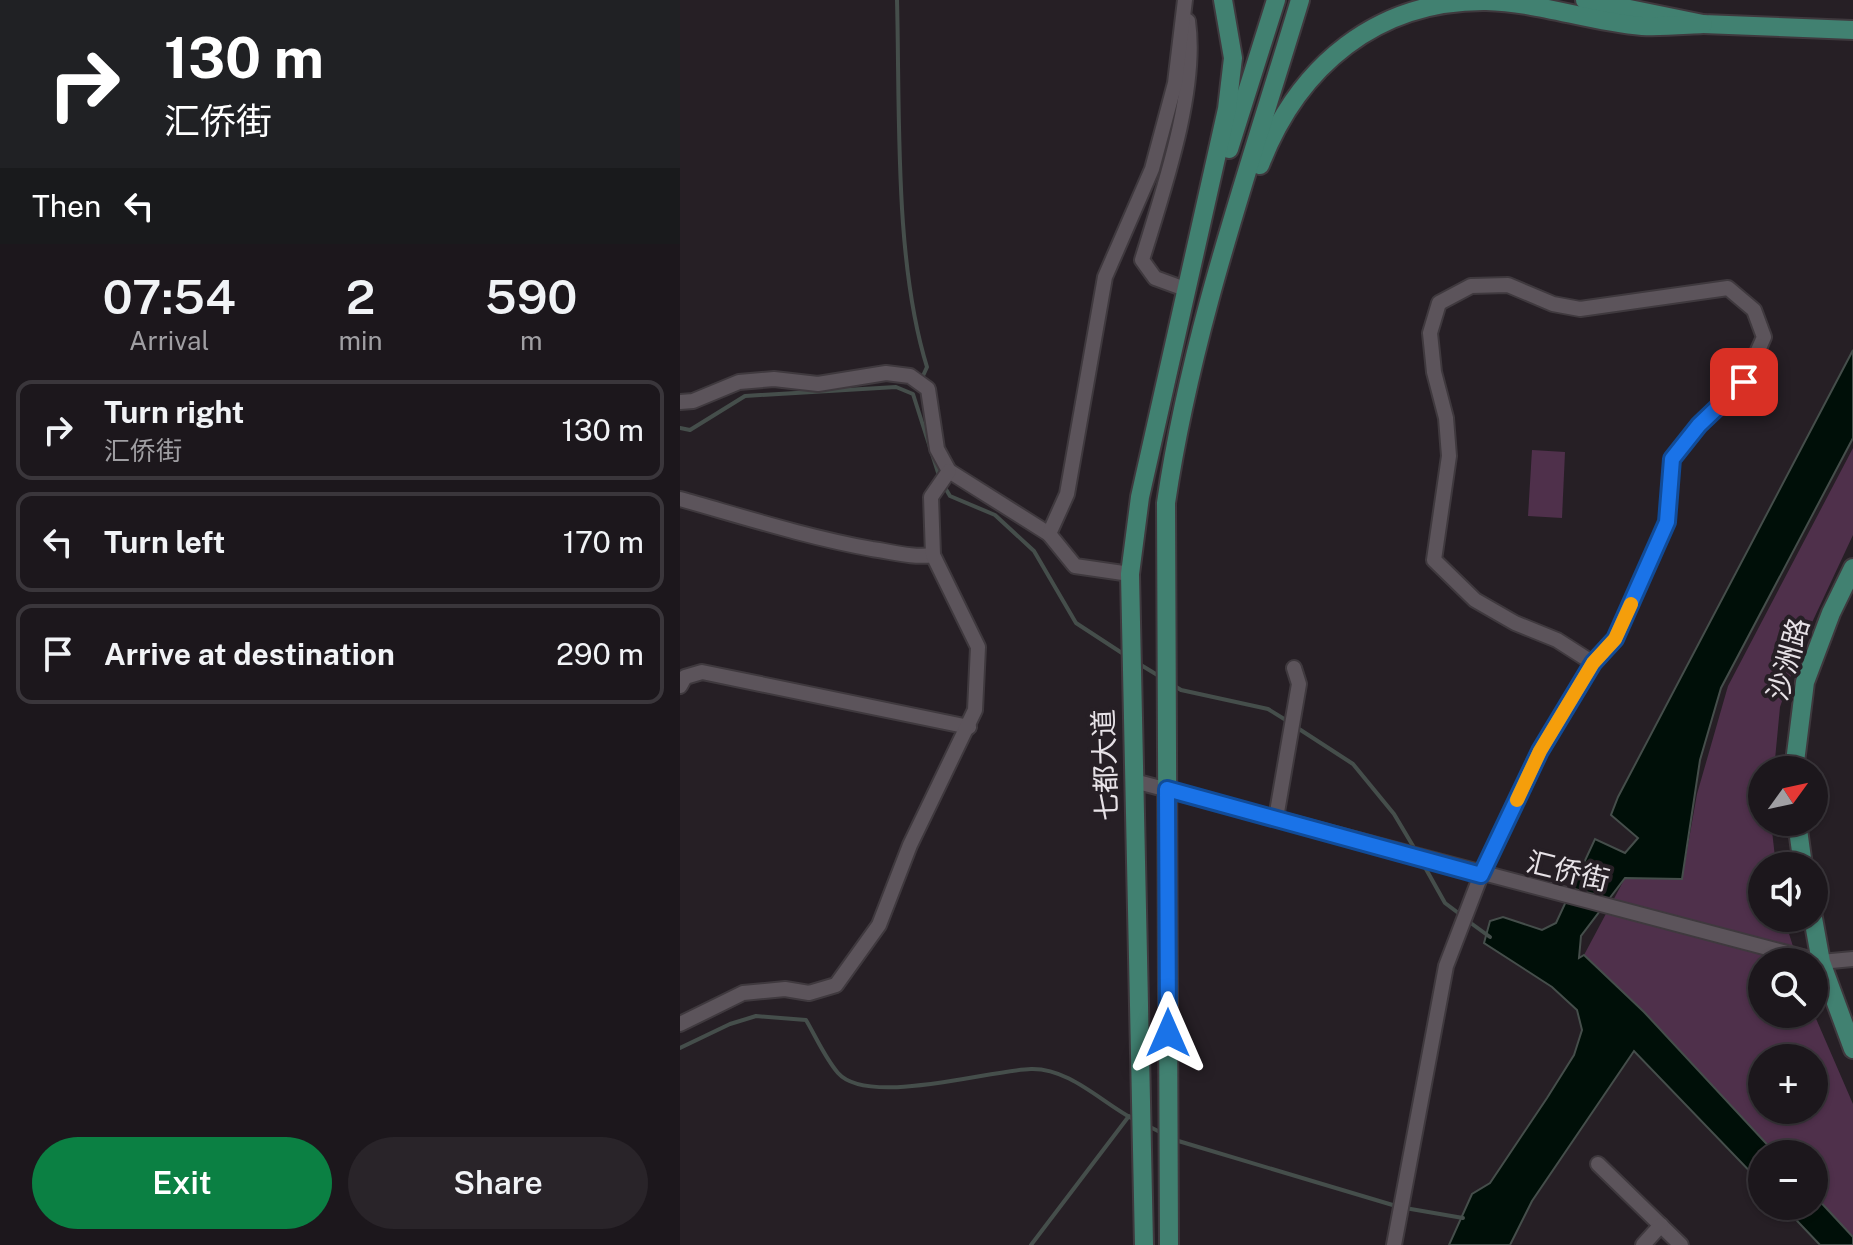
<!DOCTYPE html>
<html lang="en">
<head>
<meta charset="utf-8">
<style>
  body { margin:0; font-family:"Public Sans","Noto Sans SC",sans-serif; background:#292429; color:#f1f3f6; height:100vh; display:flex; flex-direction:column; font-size:30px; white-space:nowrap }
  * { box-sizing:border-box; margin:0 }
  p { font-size:26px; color:#a09fa3 }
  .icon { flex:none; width:44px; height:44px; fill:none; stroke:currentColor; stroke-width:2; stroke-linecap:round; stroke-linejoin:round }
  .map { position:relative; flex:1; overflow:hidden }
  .side { display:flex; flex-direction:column; background:#1c171c; width:680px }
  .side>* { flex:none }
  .guide { background:#202124; color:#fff; overflow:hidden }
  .needle { width:52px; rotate:57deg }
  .fabs { position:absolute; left:1068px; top:756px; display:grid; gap:16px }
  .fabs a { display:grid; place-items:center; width:80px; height:80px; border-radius:50%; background:#1c171c; box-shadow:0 2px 6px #0004,0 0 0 2px #3a363b; font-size:40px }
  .pin { position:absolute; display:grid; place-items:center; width:68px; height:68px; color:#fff; margin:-34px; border-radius:16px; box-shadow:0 4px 12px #0006 }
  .me { position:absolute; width:88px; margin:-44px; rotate:0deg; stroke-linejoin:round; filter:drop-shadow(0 0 6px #0008) }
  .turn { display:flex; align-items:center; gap:28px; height:168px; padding:0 32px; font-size:36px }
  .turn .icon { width:104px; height:104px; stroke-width:2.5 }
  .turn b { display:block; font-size:56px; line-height:68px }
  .then { display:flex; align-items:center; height:76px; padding:0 32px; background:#0003; gap:16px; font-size:30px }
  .eta { display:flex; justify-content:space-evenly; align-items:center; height:136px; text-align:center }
  .eta b { font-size:48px; font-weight:600; line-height:56px }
  .button { display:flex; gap:16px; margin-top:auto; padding:16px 32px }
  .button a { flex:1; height:92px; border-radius:48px; background:#0b8043; color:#fff; font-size:32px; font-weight:600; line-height:92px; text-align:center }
  .button a+a { background:#292429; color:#f1f3f6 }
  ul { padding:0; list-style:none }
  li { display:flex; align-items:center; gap:24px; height:100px; margin:0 16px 12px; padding:0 16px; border:4px solid #3a363b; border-radius:16px }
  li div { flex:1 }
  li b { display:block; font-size:30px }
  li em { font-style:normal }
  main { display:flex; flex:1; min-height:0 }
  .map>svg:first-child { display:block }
  .green { fill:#4f304b; fill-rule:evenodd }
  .water { fill:#000f08; stroke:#454e4b; stroke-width:2 }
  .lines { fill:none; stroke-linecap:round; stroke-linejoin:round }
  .stream { stroke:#454e4b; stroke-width:4 }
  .minor-casing { stroke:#3f393e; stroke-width:18 }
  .major-casing { stroke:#3f393e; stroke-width:22 }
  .minor { stroke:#5c545b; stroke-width:14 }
  .major { stroke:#418171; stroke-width:18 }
  .route-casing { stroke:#114b97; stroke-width:20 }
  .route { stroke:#1a73e8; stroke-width:14 }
  .slow { stroke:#f59e0b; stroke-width:14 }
  .labels { text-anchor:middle; stroke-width:8; stroke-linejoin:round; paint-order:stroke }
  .street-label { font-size:28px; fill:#e7e2e7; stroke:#261f25 }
</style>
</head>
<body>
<main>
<section class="side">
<div class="guide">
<div class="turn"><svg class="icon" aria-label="right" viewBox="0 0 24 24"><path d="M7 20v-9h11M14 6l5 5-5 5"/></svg><div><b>130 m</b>汇侨街</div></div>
<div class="then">Then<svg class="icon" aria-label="left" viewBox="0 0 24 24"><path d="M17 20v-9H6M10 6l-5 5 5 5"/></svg></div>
</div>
<div class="eta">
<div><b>07:54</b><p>Arrival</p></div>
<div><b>2</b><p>min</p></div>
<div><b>590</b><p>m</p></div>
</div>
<ul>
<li><svg class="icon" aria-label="right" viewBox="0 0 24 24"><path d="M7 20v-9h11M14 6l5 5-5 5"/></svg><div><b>Turn right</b><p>汇侨街</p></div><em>130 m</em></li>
<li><svg class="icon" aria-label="left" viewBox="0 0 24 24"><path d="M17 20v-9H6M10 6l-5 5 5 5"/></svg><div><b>Turn left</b></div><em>170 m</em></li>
<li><svg class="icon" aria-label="arrive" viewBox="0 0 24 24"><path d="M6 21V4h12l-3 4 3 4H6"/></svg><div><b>Arrive at destination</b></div><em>290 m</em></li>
</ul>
<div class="button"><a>Exit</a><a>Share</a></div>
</section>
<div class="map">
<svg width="1173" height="1245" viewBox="0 0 1173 1245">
  <rect width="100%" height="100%" fill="#261f25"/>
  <g class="green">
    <path d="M1173 448V535L1121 646 1100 707 1094 770H1082V822H1091L1096 866H1082V918H1104L1118 962H1082V1014H1134L1173 1104V1237L1134 1195V1154H1096L964 1012 904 955 945 878 1002 879 1017 794 1048 686ZM1082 1058H1134V1110H1082Z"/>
    <polygon points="852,450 885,452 882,518 848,516"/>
  </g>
  <g class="water">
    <polygon points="1173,350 1173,438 1041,688 1020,760 1002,879 945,878 901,936 899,958 904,955 964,1012 1096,1154 1082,1154 1082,1184 954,1051 852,1201 830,1245 769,1245 792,1194 810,1183 867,1098 894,1055 902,1030 897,1010 872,987 804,943 810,921 823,917 862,930 876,923 915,839 945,853 958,838 931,815 938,797"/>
    <polygon points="1134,1195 1173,1237 1173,1245 1140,1245 1103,1206 1134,1206"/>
  </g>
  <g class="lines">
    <g class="stream">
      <path d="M217 0C220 112 214 261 247 367L242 378"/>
      <polyline points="0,428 10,430 65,396 216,387 233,394 260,479"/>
      <polyline points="264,486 270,496 315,515 354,551 396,623 445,655"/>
      <polyline points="456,662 479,676"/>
      <polyline points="493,685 501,690 588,709 609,722"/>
      <polyline points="616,727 673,764 714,814 736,851"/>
      <polyline points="742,862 765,903 781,915"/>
      <polyline points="788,921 810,937"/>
      <path d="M0 1048 50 1024 76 1016 126 1020C136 1037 145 1058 158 1073 188 1107 309 1070 351 1069 390 1068 422 1103 455 1120"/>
      <polyline points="466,1125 484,1134"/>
      <polyline points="495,1140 716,1206"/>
      <polyline points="725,1208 783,1218"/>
      <polyline points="351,1245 449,1116"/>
    </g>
    <defs>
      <g id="minor">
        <path d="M505 289 475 278 462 260C483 191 518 91 508 21"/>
        <polyline points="0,402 13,401 59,382 94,379 138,384 206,373 230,376 248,389 257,449 269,471 369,534"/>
        <path d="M0 499C64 517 126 537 192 549 213 552 233 558 253 555"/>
        <polyline points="450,574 395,566 369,534 387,494 425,277 472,169 495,83 505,0"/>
        <polyline points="0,686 5,677 22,672 289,727"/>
        <polyline points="454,781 1141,962 1173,959"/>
        <polyline points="596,818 619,684 614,668"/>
        <polyline points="0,1024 63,993 105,989 129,993 156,985 199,925 230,845 295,710 298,647 253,555 251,497 269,471"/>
        <polyline points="918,1164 1001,1245"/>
        <polyline points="714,1245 766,966 801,875 860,751 913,663 935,639 987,522 992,459 1019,425 1064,382 1084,337 1074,310 1048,288 900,309 873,304 828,285 791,286 759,303 750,333 754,372 766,418 769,456 754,560 795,600 835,623 877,640 913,663"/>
        <polyline points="963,1245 981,1225"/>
      </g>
      <g id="major">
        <polyline points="905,0 1023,24 1173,30"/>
        <polyline points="549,149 596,0"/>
        <path d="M580 165C618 66 697 0 806 1 858 2 910 22 962 26 982 27 1003 25 1023 24"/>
        <polyline points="1114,770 1125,682 1151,613 1173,568"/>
        <polyline points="1117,822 1123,866"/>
        <polyline points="1133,918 1141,962 1173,1049"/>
        <polyline points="464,1245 450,574 460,497 547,109 553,58 543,0"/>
        <path d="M489 1245 486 503C511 331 570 166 620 0"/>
      </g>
    </defs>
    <use href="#minor" class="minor-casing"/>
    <use href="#major" class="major-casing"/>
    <use href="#minor" class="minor"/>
    <use href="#major" class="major"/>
  </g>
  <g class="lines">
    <defs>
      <polyline id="route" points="488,1033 487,789 801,875 860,751 913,663 935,639 987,522 992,459 1019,425 1064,382"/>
    </defs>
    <use href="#route" class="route-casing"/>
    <use href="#route" class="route"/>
    <polyline class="slow" points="837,800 860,751 913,663 935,639 951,604"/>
  </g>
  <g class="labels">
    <g class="street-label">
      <text transform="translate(1108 659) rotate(-74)" y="10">沙洲路</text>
      <text transform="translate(425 765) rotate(-92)" y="10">七都大道</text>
      <text transform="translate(888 871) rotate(14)" y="10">汇侨街</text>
    </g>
  </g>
</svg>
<div class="fabs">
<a><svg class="needle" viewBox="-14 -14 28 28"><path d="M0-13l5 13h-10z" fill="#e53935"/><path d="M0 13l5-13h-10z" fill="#a09fa3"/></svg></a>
<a><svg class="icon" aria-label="sound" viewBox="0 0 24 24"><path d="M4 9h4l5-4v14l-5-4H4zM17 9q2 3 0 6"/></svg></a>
<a><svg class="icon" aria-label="search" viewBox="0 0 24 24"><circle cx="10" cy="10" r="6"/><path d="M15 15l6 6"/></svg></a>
<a>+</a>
<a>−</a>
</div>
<div class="pin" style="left:1064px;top:382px;background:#d93025"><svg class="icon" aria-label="arrive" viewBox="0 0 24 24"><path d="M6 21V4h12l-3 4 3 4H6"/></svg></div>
<svg class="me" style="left:488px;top:1033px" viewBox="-20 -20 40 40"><path d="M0-17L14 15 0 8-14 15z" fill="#1a73e8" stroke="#fff" stroke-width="4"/></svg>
</div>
</main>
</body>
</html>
